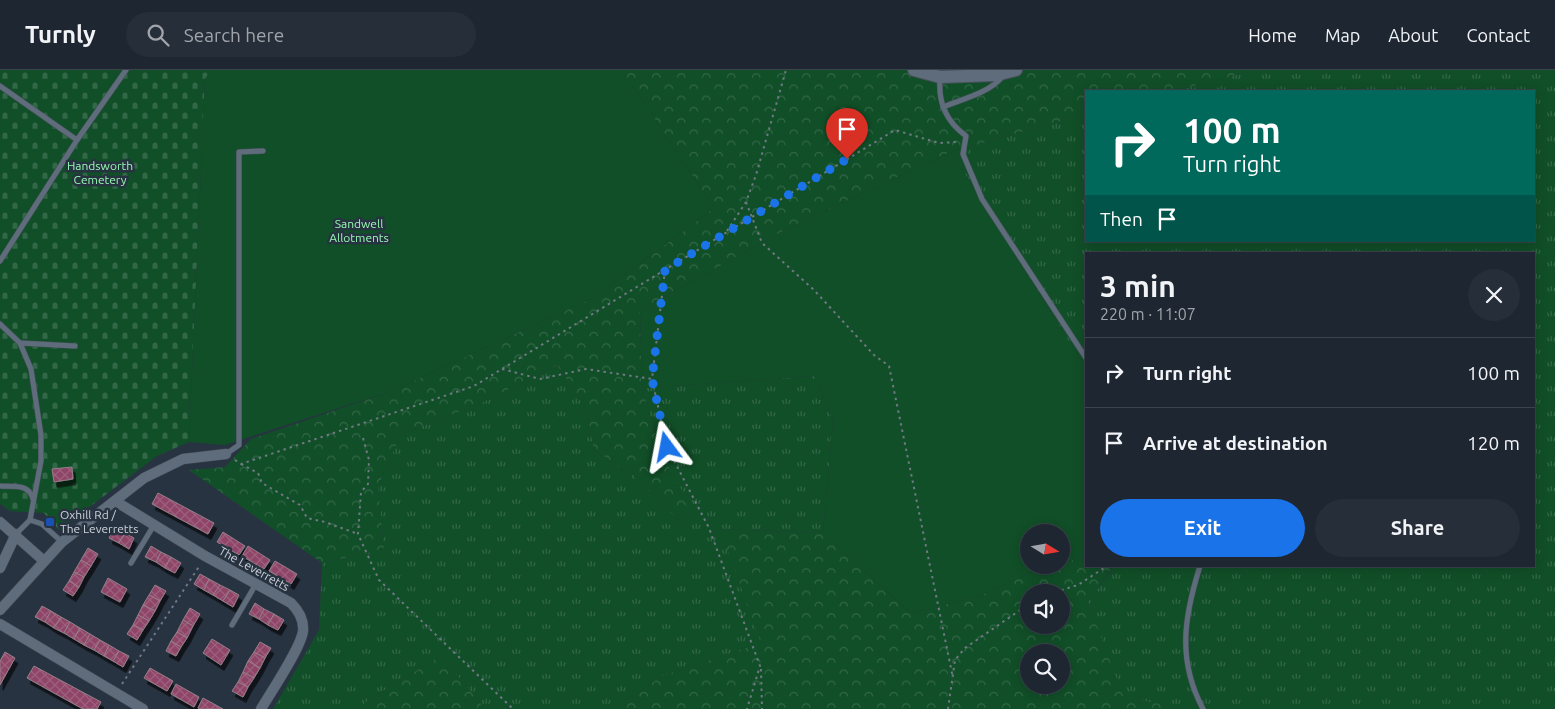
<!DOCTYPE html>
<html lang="en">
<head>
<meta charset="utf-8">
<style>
  body { margin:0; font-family:Ubuntu,sans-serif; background:#262e39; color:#f1f3f6; height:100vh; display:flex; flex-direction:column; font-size:19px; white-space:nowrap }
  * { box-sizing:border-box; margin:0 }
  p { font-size:16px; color:#a1a5ab }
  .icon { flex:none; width:28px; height:28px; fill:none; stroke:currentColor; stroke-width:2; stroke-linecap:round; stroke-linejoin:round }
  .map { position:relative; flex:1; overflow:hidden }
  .sheet { position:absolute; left:1085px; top:182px; width:450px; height:315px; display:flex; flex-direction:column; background:#1e2631; border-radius:0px; box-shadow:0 2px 12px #0003,0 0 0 1px #3c434d }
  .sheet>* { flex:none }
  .hud { position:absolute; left:1085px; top:20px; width:450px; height:152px; border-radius:0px; box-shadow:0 2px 12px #0003,0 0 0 1px #3c434d; background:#00695c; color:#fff; overflow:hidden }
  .needle { width:32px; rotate:101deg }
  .controls { position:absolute; left:1020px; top:454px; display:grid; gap:10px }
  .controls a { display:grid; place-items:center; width:50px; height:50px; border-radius:50%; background:#1e2631; box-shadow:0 2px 12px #0003,0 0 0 1px #3c434d; font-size:25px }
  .pin { position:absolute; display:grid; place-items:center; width:42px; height:42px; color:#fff; margin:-51px -21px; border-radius:50% 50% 50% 0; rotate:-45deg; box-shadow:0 0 5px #0007 }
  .pin .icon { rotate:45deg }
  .me { position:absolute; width:55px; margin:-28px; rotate:347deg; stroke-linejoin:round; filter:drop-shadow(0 0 4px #0008) }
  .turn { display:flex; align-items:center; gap:18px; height:105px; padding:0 15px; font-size:22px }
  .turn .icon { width:65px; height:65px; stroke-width:2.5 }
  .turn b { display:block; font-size:35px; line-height:42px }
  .then { display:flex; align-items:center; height:48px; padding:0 15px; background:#0003; gap:10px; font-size:19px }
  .round { display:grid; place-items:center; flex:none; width:52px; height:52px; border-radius:26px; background:#262e39 }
  .head { display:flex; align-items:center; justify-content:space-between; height:85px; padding:0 15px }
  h1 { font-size:30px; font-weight:700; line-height:38px }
  .primary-button { display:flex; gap:10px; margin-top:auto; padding:10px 15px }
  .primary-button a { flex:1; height:58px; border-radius:30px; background:#1a73e8; color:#fff; font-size:20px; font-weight:700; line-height:58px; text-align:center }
  .primary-button a+a { background:#262e39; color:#f1f3f6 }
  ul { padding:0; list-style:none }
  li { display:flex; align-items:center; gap:15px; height:70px; padding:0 15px; border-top:1px solid #3c434d }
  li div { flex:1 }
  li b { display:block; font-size:19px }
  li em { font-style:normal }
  header { display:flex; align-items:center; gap:30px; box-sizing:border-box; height:70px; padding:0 25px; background:#1e2631; border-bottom:1px solid #3c434d }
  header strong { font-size:24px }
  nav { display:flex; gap:28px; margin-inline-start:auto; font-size:18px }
  .search { width:350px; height:45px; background:#262e39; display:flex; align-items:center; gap:12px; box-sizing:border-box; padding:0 18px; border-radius:28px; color:#a1a5ab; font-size:19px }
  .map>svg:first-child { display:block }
  .grass { fill:url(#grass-tufts) }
  .forest { fill:url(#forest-crowns); fill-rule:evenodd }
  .cemetery { fill:url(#cemetery-stones) }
  .green { fill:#114f28 }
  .building { fill:url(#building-cross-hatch); stroke:#957f88; filter:url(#shadow) }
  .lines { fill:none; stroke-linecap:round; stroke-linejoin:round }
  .service-casing { stroke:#464f5a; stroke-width:6 }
  .minor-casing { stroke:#464f5a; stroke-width:11 }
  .tertiary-casing { stroke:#464f5a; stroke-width:14 }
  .path { stroke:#6f7883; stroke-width:2; stroke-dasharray:2.5 4; stroke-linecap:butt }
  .service { stroke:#5f6c7b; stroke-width:5 }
  .minor { stroke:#5f6c7b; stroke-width:10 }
  .tertiary { stroke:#5f6c7b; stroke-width:12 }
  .route { stroke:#1a73e8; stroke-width:9; stroke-dasharray:0 16.2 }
  .transit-dot { fill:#1a4fb4; stroke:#283341; stroke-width:2 }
  .labels { text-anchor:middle; stroke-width:5; stroke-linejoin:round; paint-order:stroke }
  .park-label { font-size:12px; fill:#96fab1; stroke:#283341 }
  .poi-label { font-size:12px; fill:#cdd4dc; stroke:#283341; text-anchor:start }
  .street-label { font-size:12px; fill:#cdd4dc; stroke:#283341 }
</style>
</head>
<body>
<header>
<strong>Turnly</strong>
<div class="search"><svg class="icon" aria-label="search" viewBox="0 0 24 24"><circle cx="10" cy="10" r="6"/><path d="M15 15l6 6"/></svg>Search here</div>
<nav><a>Home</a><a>Map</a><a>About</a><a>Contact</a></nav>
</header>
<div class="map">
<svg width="1555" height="639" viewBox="0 0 1555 639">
  <defs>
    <pattern id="grass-tufts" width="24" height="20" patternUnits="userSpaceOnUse" patternTransform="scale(1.25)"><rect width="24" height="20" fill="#114f28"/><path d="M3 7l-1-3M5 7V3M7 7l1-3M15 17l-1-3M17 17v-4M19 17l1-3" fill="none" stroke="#326747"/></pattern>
    <pattern id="forest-crowns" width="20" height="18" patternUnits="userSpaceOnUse" patternTransform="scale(1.25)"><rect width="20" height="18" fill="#114f28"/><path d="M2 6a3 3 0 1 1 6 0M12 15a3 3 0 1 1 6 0" fill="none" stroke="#326747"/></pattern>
    <pattern id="cemetery-stones" width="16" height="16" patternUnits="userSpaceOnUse" patternTransform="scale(1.25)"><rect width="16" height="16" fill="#114f28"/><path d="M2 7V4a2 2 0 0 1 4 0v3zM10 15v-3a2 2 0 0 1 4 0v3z" fill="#326747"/></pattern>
    <pattern id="building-cross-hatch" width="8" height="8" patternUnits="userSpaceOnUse" patternTransform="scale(1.25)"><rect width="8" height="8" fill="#8e4568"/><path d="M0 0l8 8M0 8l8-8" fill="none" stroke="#9d5f7d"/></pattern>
    <filter id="shadow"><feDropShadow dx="3" dy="5.5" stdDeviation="0" flood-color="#0009"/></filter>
  </defs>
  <rect width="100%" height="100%" fill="#283341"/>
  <g class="grass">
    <polygon points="1256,0 1555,0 1555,639 1182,639 1123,627 1088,532 1114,496 1534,496 1534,184 1086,184 1086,299 951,82 1086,44 1086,171 1534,171 1534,21 1174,21"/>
    <polygon points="557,295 586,339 594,380 632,404 681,453 692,440 661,383 642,318 815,306 833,350 823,463 721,459 762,573 662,606 614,639 485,639 441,586 368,630 360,639 273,639 319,560 322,493 384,479 378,417 401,364 477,335"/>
  </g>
  <g class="forest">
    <polygon points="622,0 1256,0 1174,21 1086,21 1086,44 951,82 789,158 640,240 642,318 661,383 693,440 681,453 632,404 594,380 586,339 557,295 477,335 401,364 378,417 384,479 322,493 189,400 225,397 251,369 392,321 597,226 714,138"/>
    <path d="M720 459 823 463 911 543 979 526 1047 495H1061V491L1086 489V496H1113L1088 532 1123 626 1182 639H614L662 606 761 573ZM1029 522H1061V555H1029ZM1029 582H1061V615H1029Z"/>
    <polygon points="441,586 485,639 360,639 368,630"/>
  </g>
  <polygon class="cemetery" points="0,0 212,0 205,9 189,372 157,386 59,460 44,443 10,441 0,434"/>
  <g class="green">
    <polygon points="212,0 622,0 714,138 597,226 392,321 225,375 189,372 205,9"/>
    <polygon points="951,82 1086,299 1086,489 1061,491 1061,462 1029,462 1029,495 1047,495 979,526 911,543 823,463 833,350 815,306 642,318 640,240 789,158"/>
  </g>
  <g class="building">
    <polygon points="72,397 73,409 54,412 52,399"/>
    <polygon points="158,423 214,453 208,464 152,434"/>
    <polygon points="115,457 125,463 119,473 109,468"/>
    <polygon points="223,462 245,476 239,485 217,472"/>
    <polygon points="125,463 134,468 129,479 119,473"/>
    <polygon points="151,476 161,482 156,492 145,487"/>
    <polygon points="248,476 270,490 264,499 242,486"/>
    <polygon points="88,478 98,484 91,496 81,490"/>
    <polygon points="161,482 171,487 165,498 156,492"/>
    <polygon points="171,487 181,493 175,503 165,498"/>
    <polygon points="81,490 91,496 84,507 74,502"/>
    <polygon points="275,491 297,504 291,514 269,501"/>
    <polygon points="74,502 84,507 79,517 69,511"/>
    <polygon points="200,504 209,509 204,520 194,514"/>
    <polygon points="108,508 127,519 120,532 101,522"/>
    <polygon points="209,509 220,515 213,525 204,520"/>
    <polygon points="69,511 79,517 73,526 63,520"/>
    <polygon points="155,515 166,521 160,531 149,525"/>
    <polygon points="220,515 230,520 223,531 213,525"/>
    <polygon points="230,520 239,525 233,537 223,531"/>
    <polygon points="149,525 160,531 155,541 143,535"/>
    <polygon points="255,533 264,539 259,549 249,544"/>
    <polygon points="143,535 155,541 149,551 138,545"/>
    <polygon points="42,536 51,541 45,552 35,547"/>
    <polygon points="190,538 200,544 193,556 183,550"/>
    <polygon points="264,539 274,544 268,555 259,549"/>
    <polygon points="51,541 61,547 54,558 45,552"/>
    <polygon points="274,544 284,550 278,560 268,555"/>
    <polygon points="138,545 149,551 143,560 133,555"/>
    <polygon points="61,547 70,552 64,563 54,558"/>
    <polygon points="183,550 193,556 187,568 177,562"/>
    <polygon points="70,552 80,558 74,569 64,563"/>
    <polygon points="133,555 143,560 137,570 127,564"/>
    <polygon points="80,558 90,564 84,575 74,569"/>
    <polygon points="177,562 187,568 181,577 171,571"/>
    <polygon points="90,564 100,570 94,580 84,575"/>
    <polygon points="212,569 230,580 221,595 203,583"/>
    <polygon points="100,570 109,575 104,586 94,580"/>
    <polygon points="171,571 181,577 176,586 166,581"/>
    <polygon points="260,572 271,578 265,588 254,582"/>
    <polygon points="109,575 119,581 113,591 104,586"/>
    <polygon points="119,581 129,586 123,597 113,591"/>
    <polygon points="5,582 15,588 0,615 0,591"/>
    <polygon points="254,582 265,588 260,598 248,591"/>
    <polygon points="248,591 260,598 254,608 243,602"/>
    <polygon points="34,596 101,632 97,639 83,639 27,608"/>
    <polygon points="150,598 173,611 167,621 144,608"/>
    <polygon points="243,602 254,608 248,617 238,612"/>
    <polygon points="238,612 248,617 243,627 232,621"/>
    <polygon points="176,614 199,627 194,637 171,624"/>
    <polygon points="203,628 223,639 199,639 198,638"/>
  </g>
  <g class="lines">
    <defs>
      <g id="service">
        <path d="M940 8C938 33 946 51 966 66L963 84 982 129 1086 288"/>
        <polyline points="0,16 77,70"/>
        <path d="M943 37C962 29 989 23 1002 7"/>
        <polyline points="0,191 77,70 126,0"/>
        <polyline points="0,254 20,273 31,299 41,365 41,391 30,450 16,464"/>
        <polyline points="20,273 75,276"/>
        <polyline points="226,384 239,375 239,82 263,81"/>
        <path d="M0 416C13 417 29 413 33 429"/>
        <polyline points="30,450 42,454 62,472"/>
        <polyline points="131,493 154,455"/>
        <path d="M1200 496C1184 547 1177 590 1203 639"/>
        <polyline points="232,555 256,514"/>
      </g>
      <g id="minor">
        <path d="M115 431 205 486 291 533C299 541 304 550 303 561 301 578 271 622 261 639"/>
        <polyline points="0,452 44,491"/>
        <polyline points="0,498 16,464"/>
        <polyline points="0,540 62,472 144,408 183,389 226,384"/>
        <polyline points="0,554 143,639"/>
      </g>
      <polyline id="tertiary" points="914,0 940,7 996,5 1016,0"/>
    </defs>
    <use href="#service" class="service-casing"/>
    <use href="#minor" class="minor-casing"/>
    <use href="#tertiary" class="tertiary-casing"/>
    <g class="path">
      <polyline points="746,132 762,173 814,220 874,285 889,296 953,608"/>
      <polyline points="727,161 746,132 756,105 786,0"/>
      <polyline points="665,200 652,309 667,377 709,458 760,596 747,639"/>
      <polyline points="502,299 540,309 586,299 652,309"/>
      <polyline points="363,368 369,390 368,414 361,422 358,464 379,510 513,639"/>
      <polyline points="235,390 241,394 474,316 895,60 939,73 957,72"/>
      <polyline points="241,394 258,403 262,413 300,435 307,448 325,452 358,464"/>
      <polyline points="1055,522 1078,515 1107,496"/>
      <polyline points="761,599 762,639"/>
      <polyline points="122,614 200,495"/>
      <polyline points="948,639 955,590 965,578 1029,534"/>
    </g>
    <use href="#service" class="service"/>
    <use href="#minor" class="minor"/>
    <use href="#tertiary" class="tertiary"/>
  </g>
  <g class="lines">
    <polyline class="route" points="667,377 652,309 665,200 847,89"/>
  </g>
  <rect class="transit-dot" x="45" y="447" width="10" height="10" rx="2.5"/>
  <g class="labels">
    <g class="park-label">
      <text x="100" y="100">Handsworth<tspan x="100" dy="14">Cemetery</tspan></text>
      <text x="359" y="158">Sandwell<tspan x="359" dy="14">Allotments</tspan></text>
    </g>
    <g class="poi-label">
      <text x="60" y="449">Oxhill Rd /<tspan x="60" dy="14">The Leverretts</tspan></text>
    </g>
    <g class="street-label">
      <text transform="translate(254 499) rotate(29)" y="4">The Leverretts</text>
    </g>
  </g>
</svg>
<div class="controls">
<a><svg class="needle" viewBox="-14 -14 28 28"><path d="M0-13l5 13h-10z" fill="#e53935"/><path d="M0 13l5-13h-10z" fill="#a1a5ab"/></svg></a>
<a><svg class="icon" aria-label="sound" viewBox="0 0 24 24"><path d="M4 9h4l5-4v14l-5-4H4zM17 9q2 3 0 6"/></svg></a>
<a><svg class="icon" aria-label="search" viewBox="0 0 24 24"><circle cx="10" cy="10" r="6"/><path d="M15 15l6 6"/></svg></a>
</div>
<div class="pin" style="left:847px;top:89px;background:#d93025"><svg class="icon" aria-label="arrive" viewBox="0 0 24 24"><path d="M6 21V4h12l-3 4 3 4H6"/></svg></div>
<svg class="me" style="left:667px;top:377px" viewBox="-20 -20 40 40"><path d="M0-17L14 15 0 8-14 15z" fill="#1a73e8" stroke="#fff" stroke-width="4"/></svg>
<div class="hud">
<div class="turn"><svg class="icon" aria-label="right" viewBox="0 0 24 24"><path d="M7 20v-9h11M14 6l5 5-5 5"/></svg><div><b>100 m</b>Turn right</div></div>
<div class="then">Then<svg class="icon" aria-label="arrive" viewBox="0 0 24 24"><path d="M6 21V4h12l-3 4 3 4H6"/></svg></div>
</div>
<section class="sheet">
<div class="head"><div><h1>3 min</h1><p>220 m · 11:07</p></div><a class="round"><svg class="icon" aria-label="close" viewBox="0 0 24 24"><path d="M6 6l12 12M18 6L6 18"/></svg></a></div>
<ul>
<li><svg class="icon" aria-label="right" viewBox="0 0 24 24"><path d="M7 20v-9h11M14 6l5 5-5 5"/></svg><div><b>Turn right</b></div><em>100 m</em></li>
<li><svg class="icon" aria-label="arrive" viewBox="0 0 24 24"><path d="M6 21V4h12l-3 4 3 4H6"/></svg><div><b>Arrive at destination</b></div><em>120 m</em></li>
</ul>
<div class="primary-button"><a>Exit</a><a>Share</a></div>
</section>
</div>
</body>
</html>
